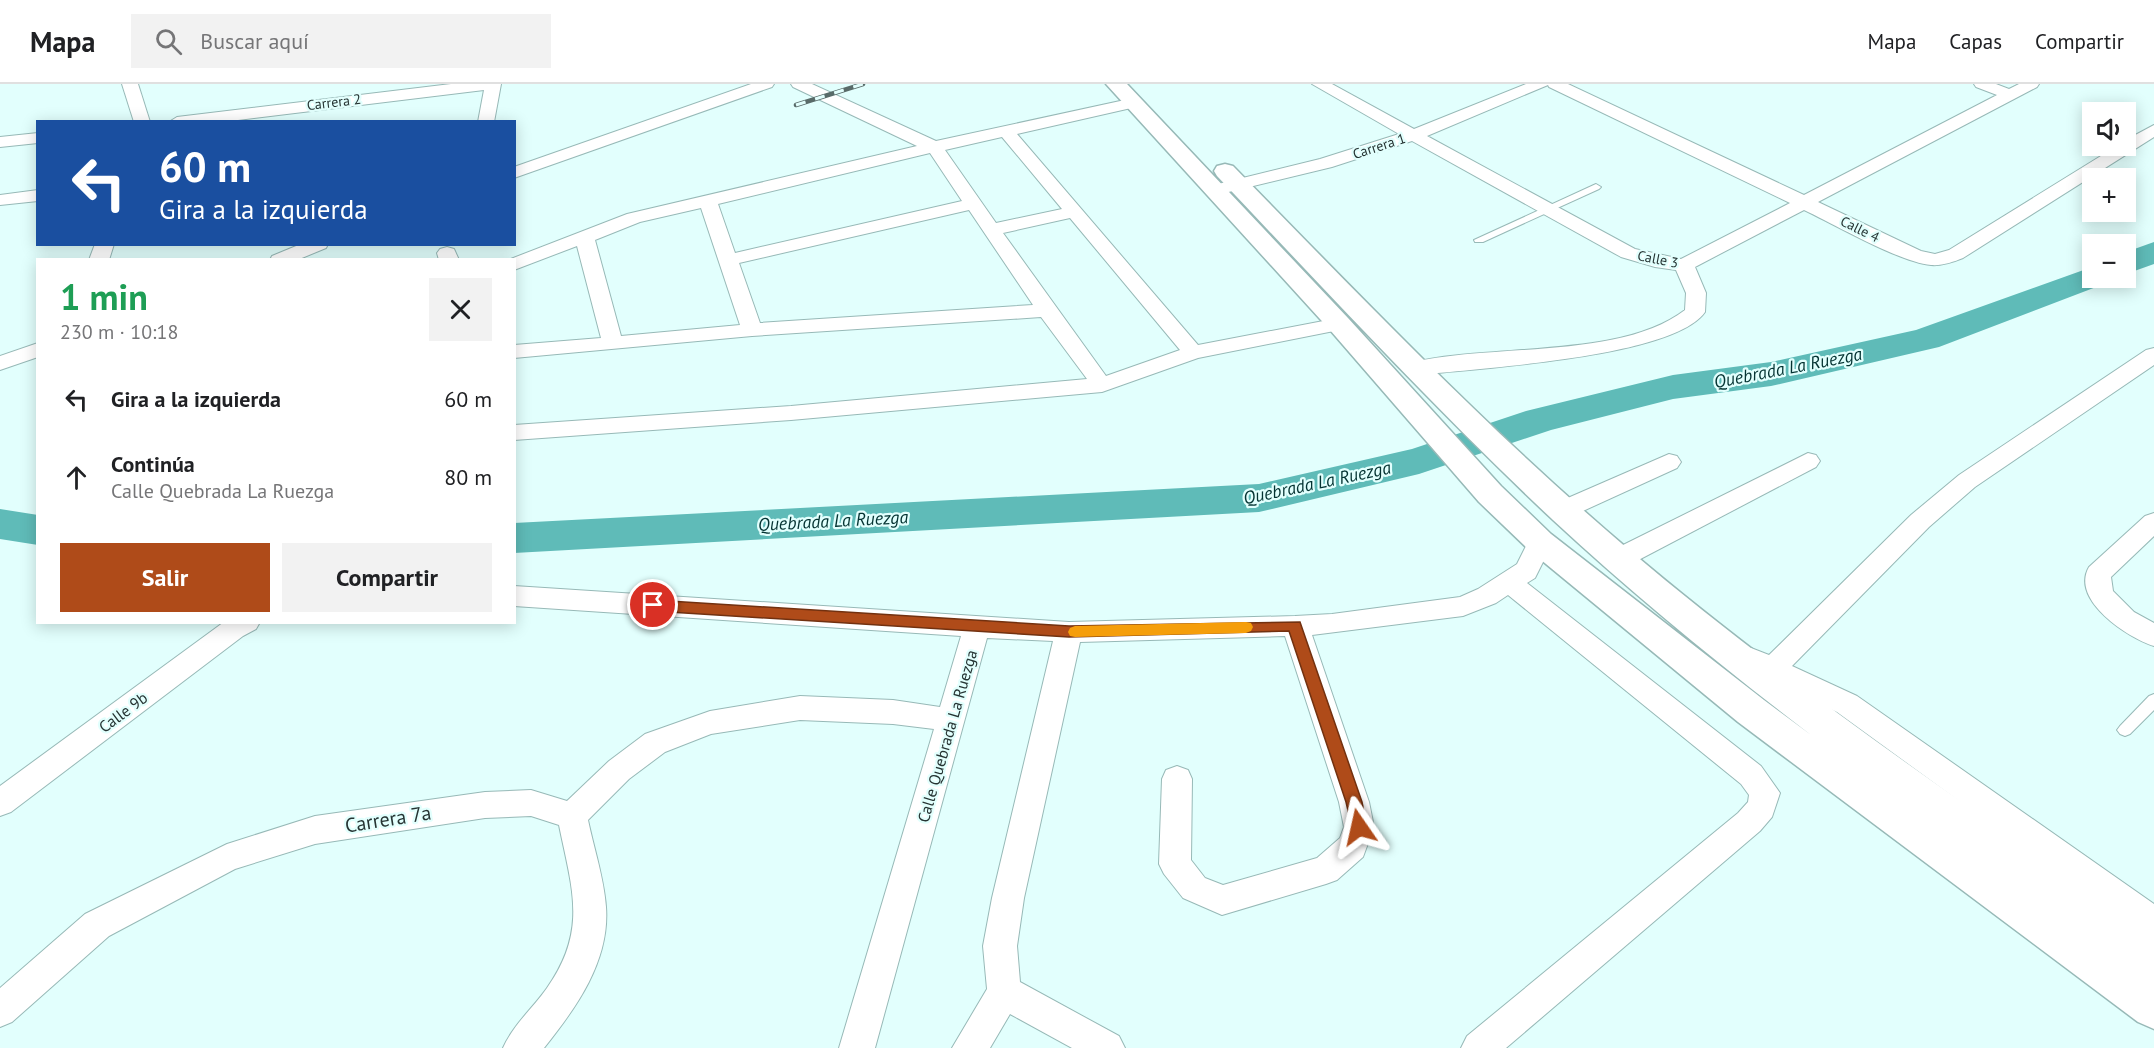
<!DOCTYPE html>
<html lang="es">
<head>
<meta charset="utf-8">
<style>
  body { margin:0; font-family:"PT Sans",sans-serif; background:#f2f2f2; color:#202124; height:100vh; display:flex; flex-direction:column; font-size:22px; white-space:nowrap }
  * { box-sizing:border-box; margin:0 }
  p { font-size:20px; color:#757577 }
  .icon { flex:none; width:33px; height:33px; fill:none; stroke:currentColor; stroke-width:2; stroke-linecap:round; stroke-linejoin:round }
  .map { position:relative; flex:1; overflow:hidden }
  .side { position:absolute; left:36px; top:174px; width:480px; height:366px; display:flex; flex-direction:column; background:#fff; border-radius:0px; box-shadow:0 3px 15px #0003 }
  .side>* { flex:none }
  .top-card { position:absolute; left:36px; top:36px; width:480px; height:126px; border-radius:0px; box-shadow:0 3px 15px #0003; background:#1a4fa0; color:#fff; overflow:hidden }
  .fabs { position:absolute; left:2082px; top:18px; display:grid; gap:12px }
  .fabs a { display:grid; place-items:center; width:54px; height:54px; border-radius:0px; background:#fff; box-shadow:0 3px 15px #0003; font-size:30px }
  .pin { position:absolute; display:grid; place-items:center; width:51px; height:51px; color:#fff; margin:-26px; border:3px solid #fff; border-radius:50%; box-shadow:0 2px 6px #0007 }
  .me { position:absolute; width:66px; margin:-33px; rotate:349deg; stroke-linejoin:round; filter:drop-shadow(0 0 4px #0008) }
  .turn { display:flex; align-items:center; gap:21px; height:126px; padding:0 24px; font-size:27px }
  .turn .icon { width:78px; height:78px; stroke-width:2.5 }
  .turn b { display:block; font-size:42px; line-height:51px }
  .round { display:grid; place-items:center; flex:none; width:63px; height:63px; border-radius:0px; background:#f2f2f2 }
  .head { display:flex; align-items:center; justify-content:space-between; height:102px; padding:0 24px }
  h1 { font-size:36px; font-weight:700; line-height:45px; color:#1e9e55 }
  .primary-button { display:flex; gap:12px; margin-top:auto; padding:12px 24px }
  .primary-button a { flex:1; height:69px; border-radius:0px; background:#af4b19; color:#fff; font-size:24px; font-weight:700; line-height:69px; text-align:center }
  .primary-button a+a { background:#f2f2f2; color:#202124 }
  ul { padding:0; list-style:none }
  li { display:flex; align-items:center; gap:18px; height:78px; padding:0 24px }
  li div { flex:1 }
  li b { display:block; font-size:22px }
  li em { font-style:normal }
  header { display:flex; align-items:center; gap:36px; box-sizing:border-box; height:84px; padding:0 30px; background:#fff; border-bottom:2px solid #e0e0e0 }
  header strong { font-size:28px }
  nav { display:flex; gap:33px; margin-inline-start:auto; font-size:21px }
  .search { width:420px; height:54px; background:#f2f2f2; display:flex; align-items:center; gap:15px; box-sizing:border-box; padding:0 21px; border-radius:0px; color:#757577; font-size:22px }
  .map>svg:first-child { display:block }
  .lines { fill:none; stroke-linecap:round; stroke-linejoin:round }
  .river { fill:#5fbbb8; fill-rule:evenodd }
  .service-casing { stroke:#97b9b7; stroke-width:2 }
  .minor-casing { stroke:#97b9b7; stroke-width:2 }
  .primary-casing { stroke:#97b9b7; stroke-width:3 }
  .service { fill:#fff; fill-rule:evenodd }
  .minor { fill:#fff; fill-rule:evenodd }
  .primary { fill:#fff; fill-rule:evenodd }
  .rail-casing { stroke:#596b69; stroke-width:4.5 }
  .rail { stroke:#e2fffd; stroke-width:3; stroke-dasharray:10; stroke-linecap:butt }
  .route { fill:#af4b19; stroke:#723110; stroke-width:1.5 }
  .slow { fill:#f59e0b }
  .labels { text-anchor:middle; stroke-width:4.5; stroke-linejoin:round; paint-order:stroke }
  .far-street-label { font-size:14px; fill:#263433; stroke:#e2fffd }
  .street-label { font-size:16px; fill:#263433; stroke:#e2fffd }
  .water-label { font-size:18px; font-style:italic; fill:#043332; stroke:#e2fffd }
  .near-street-label { font-size:20px; fill:#263433; stroke:#e2fffd }
</style>
</head>
<body>
<header>
<strong>Mapa</strong>
<div class="search"><svg class="icon" aria-label="search" viewBox="0 0 24 24"><circle cx="10" cy="10" r="6"/><path d="M15 15l6 6"/></svg>Buscar aquí</div>
<nav><a>Mapa</a><a>Capas</a><a>Compartir</a></nav>
</header>
<div class="map">
<svg width="2154" height="964" viewBox="0 0 2154 964">
  <rect width="100%" height="100%" fill="#e2fffd"/>
  <g class="lines">
    <g class="river">
      <polygon points="2154,158 2154,180 2126,190 2126,168"/>
      <polygon points="2092,183 2092,194 2109,194 2104,200 1939,263 1771,302 1673,315 1551,346 1419,390 1259,428 514,469 514,439 1259,400 1412,365 1526,327 1673,291 1771,278 1916,246"/>
      <polygon points="0,425 38,431 38,461 0,455"/>
    </g>
    <defs>
      <g id="service">
        <polygon points="1596,100 1601,103 1599,105 1483,158 1475,158 1474,156"/>
        <polygon points="2154,610 2154,626 2130,650 2125,652 2120,650 2117,646 2120,642 2149,612"/>
      </g>
      <g id="minor">
        <polygon points="122,0 138,0 150,38 134,38"/>
        <polygon points="451,0 501,0 494,38 478,38 484,6 222,38 169,38 177,33"/>
        <polygon points="751,0 774,0 772,3 514,94 514,83"/>
        <path d="M791 0H812L936 57 1134 14 1140 16 1142 19 1140 22 1017 50 1198 261 1339 234 1346 236 1349 240 1346 244 1339 246 1198 274 1102 308 791 336 514 356V341L791 322 1087 295 1041 233 752 252 514 274V261L601 254 577 162 514 186V176H508L627 130 917 62 793 3ZM1002 53 1062 125 996 139 945 66ZM930 69 962 117 735 169 718 120ZM701 124 740 241 621 252 595 156 640 138ZM969 126 1033 221 760 239 739 179ZM1070 134 1180 266 1106 292 1003 149Z"/>
        <path d="M1312 0H1332L1414 45 1526 0H1568L1804 111 1997 11 1976 3 1974 0H1996L2009 5 2019 0H2039L2037 3 1818 118 1921 167 1935 170 1949 166 2117 62H2126V56L2154 41V53L1963 174C1953 178 1942 182 1931 181 1899 178 1836 141 1804 126L1695 183 1706 209 1705 228C1673 274 1477 284 1418 291L1410 289 1407 284 1410 279C1490 259 1620 276 1685 226L1686 209 1676 186 1655 183 1621 173 1412 57 1332 83 1216 111 1210 110 1207 106 1210 102 1320 75 1399 50ZM1548 1 1549 3 1790 119 1681 175 1635 165 1427 52Z"/>
        <polygon points="38,49 38,59 0,63 0,53"/>
        <polygon points="38,106 38,117 0,121 0,111"/>
        <polygon points="95,160 114,160 109,176 89,176"/>
        <polygon points="301,160 328,160 326,164 297,176 270,176 272,172"/>
        <polygon points="447,163 454,165 459,176 439,176 437,169 440,165"/>
        <polygon points="38,259 38,273 0,286 0,272"/>
        <polygon points="2154,264 2154,281 1975,403 1929,443 1792,582 1857,612 2154,820 2154,854 2142,850 1837,628 1741,583 1737,575 1741,567 1751,564 1769,571 1911,431 1959,391 2146,266"/>
        <polygon points="1808,369 1816,371 1820,377 1816,383 1627,482 1618,484 1609,482 1605,475 1609,468"/>
        <polygon points="1669,370 1677,372 1681,378 1677,384 1572,432 1563,435 1554,432 1551,426 1554,420"/>
        <path d="M2154 429V452L2111 493 2113 507 2134 528 2154 539V562C2128 554 2070 516 2089 483L2145 432Z"/>
        <path d="M1540 449 1549 452 1553 458 1535 494 1527 499 1761 682 1780 709 1772 733 1760 747 1506 964H1461L1467 952 1738 729 1748 718 1749 711 1741 700 1508 511 1496 519 1463 532 1312 551 1369 718 1374 743 1363 773 1337 796 1326 800 1222 831 1183 814 1164 790 1159 780 1162 695 1166 686 1177 682 1188 686 1192 695 1191 776 1205 794 1223 801 1317 774 1340 754 1344 743 1339 718 1285 552 1080 558 1024 814 1017 862 1020 898 1119 952 1125 964H1072L1010 930 990 964H952L987 905 983 862 992 814 1053 557 987 554 875 964H839L934 645 893 640 800 636 711 650 665 668 629 695 588 736C594 765 604 794 606 823 610 877 576 924 544 964H503C513 941 533 924 547 904 588 846 572 805 559 741L531 732 485 734 315 760 235 785 109 852 12 938 0 943V904L85 830 227 760 315 732 485 708 531 706 567 717 609 677 645 650 710 627 800 612 893 616 940 623 961 552 514 522V502L1069 538 1295 532 1332 530 1460 513 1478 505 1517 480 1531 452Z"/>
        <polygon points="224,538 260,538 256,545 243,552 11,728 0,732 0,702"/>
      </g>
      <path id="primary" d="M1106 0H1127L1348 234 1501 402 1551 450 1764 616 1811 651C1722 583 1635 512 1553 436 1436 326 1327 208 1217 92L1214 87 1217 82 1225 80 1233 82C1361 213 1488 346 1628 465 1794 606 1975 727 2154 851V945L2138 938 1738 638 1529 466 1479 418 1330 246Z"/>
    </defs>
    <use href="#service" class="service-casing"/>
    <use href="#minor" class="minor-casing"/>
    <use href="#primary" class="primary-casing"/>
    <use href="#service" class="service"/>
    <use href="#minor" class="minor"/>
    <use href="#primary" class="primary"/>
    <defs>
      <polyline id="rail" points="796,21 863,0"/>
    </defs>
    <use href="#rail" class="rail-casing"/>
    <use href="#rail" class="rail"/>
  </g>
  <polygon class="route" points="653,516 1069,542 1300,538 1362,718 1367,743 1364,748 1359,750 1353,748 1346,718 1289,547 1069,553 653,527 646,521"/>
  <polygon class="slow" points="1246,538 1251,539 1253,543 1251,547 1246,549 1075,553 1070,552 1068,548 1070,544 1075,542"/>
  <g class="labels">
    <g class="far-street-label">
      <text transform="translate(334 18) rotate(-7)" y="5">Carrera 2</text>
      <text transform="translate(1379 62) rotate(-18)" y="5">Carrera 1</text>
      <text transform="translate(1860 145) rotate(26)" y="5">Calle 4</text>
      <text transform="translate(1658 175) rotate(11)" y="5">Calle 3</text>
    </g>
    <g class="street-label">
      <text transform="translate(123 628) rotate(-37)" y="6">Calle 9b</text>
      <text transform="translate(947 652) rotate(-74)" y="6">Calle Quebrada La Ruezga</text>
    </g>
    <g class="water-label">
      <text transform="translate(1788 284) rotate(-11)" y="6">Quebrada La Ruezga</text>
      <text transform="translate(1317 399) rotate(-12)" y="6">Quebrada La Ruezga</text>
      <text transform="translate(833 437) rotate(-3)" y="6">Quebrada La Ruezga</text>
    </g>
    <g class="near-street-label">
      <text transform="translate(388 735) rotate(-9)" y="7">Carrera 7a</text>
    </g>
  </g>
</svg>
<div class="fabs">
<a><svg class="icon" aria-label="sound" viewBox="0 0 24 24"><path d="M4 9h4l5-4v14l-5-4H4zM17 9q2 3 0 6"/></svg></a>
<a>+</a>
<a>−</a>
</div>
<div class="pin" style="left:653px;top:521px;background:#d93025"><svg class="icon" aria-label="arrive" viewBox="0 0 24 24"><path d="M6 21V4h12l-3 4 3 4H6"/></svg></div>
<svg class="me" style="left:1359px;top:743px" viewBox="-20 -20 40 40"><path d="M0-17L14 15 0 8-14 15z" fill="#af4b19" stroke="#fff" stroke-width="4"/></svg>
<div class="top-card">
<div class="turn"><svg class="icon" aria-label="left" viewBox="0 0 24 24"><path d="M17 20v-9H6M10 6l-5 5 5 5"/></svg><div><b>60 m</b>Gira a la izquierda</div></div>
</div>
<section class="side">
<div class="head"><div><h1>1 min</h1><p>230 m · 10:18</p></div><a class="round"><svg class="icon" aria-label="close" viewBox="0 0 24 24"><path d="M6 6l12 12M18 6L6 18"/></svg></a></div>
<ul>
<li><svg class="icon" aria-label="left" viewBox="0 0 24 24"><path d="M17 20v-9H6M10 6l-5 5 5 5"/></svg><div><b>Gira a la izquierda</b></div><em>60 m</em></li>
<li><svg class="icon" aria-label="ahead" viewBox="0 0 24 24"><path d="M12 20V5M6 11l6-6 6 6"/></svg><div><b>Continúa</b><p>Calle Quebrada La Ruezga</p></div><em>80 m</em></li>
</ul>
<div class="primary-button"><a>Salir</a><a>Compartir</a></div>
</section>
</div>
</body>
</html>
